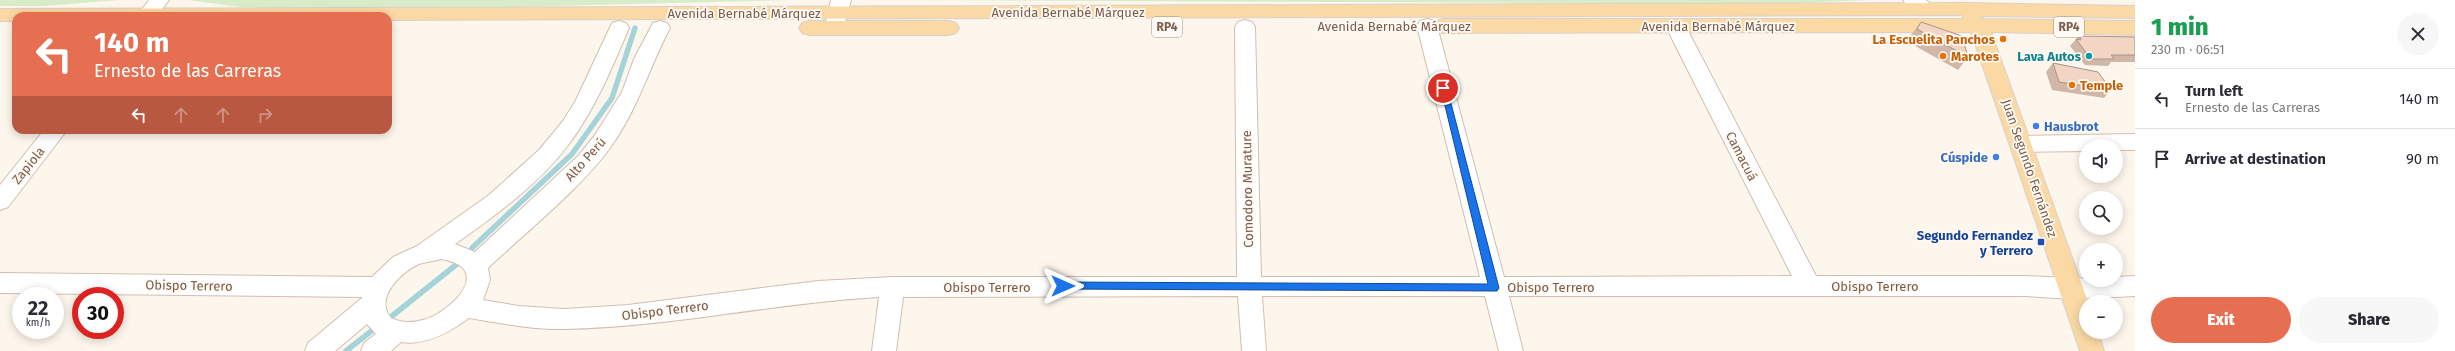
<!DOCTYPE html>
<html lang="en">
<head>
<meta charset="utf-8">
<style>
  body { margin:0; font-family:"Fira Sans",sans-serif; background:#f7f7f7; color:#2b2b33; height:100vh; display:flex; flex-direction:column; font-size:15px; white-space:nowrap }
  * { box-sizing:border-box; margin:0 }
  p { font-size:13px; color:#7c7c81 }
  .icon { flex:none; width:22px; height:22px; fill:none; stroke:currentColor; stroke-width:2; stroke-linecap:round; stroke-linejoin:round }
  .map { position:relative; flex:1; overflow:hidden }
  .drawer { display:flex; flex-direction:column; background:#fff; width:320px }
  .drawer>* { flex:none }
  .top-card { position:absolute; left:12px; top:12px; width:380px; height:122px; border-radius:12px; box-shadow:0 2px 10px #0003; background:#e76f51; color:#fff; overflow:hidden }
  .tools { position:absolute; left:2079px; top:139px; display:grid; gap:8px }
  .tools a { display:grid; place-items:center; width:44px; height:44px; border-radius:50%; background:#fff; box-shadow:0 2px 10px #0003; font-size:20px }
  .speed { position:absolute; left:12px; top:287px; display:flex; gap:8px; font-size:20px; font-weight:700; text-align:center }
  .speed>* { display:grid; place-content:center; width:52px; height:52px; border-radius:50%; background:#fff; box-shadow:0 2px 10px #0003; line-height:1 }
  .speed small { font-size:10px; font-weight:400 }
  .speed .limit { border:6px solid #d22; background:#fff; color:#111 }
  .pin { position:absolute; display:grid; place-items:center; width:34px; height:34px; color:#fff; margin:-17px; border:2px solid #fff; border-radius:50%; box-shadow:0 1px 4px #0007 }
  .me { position:absolute; width:44px; margin:-22px; rotate:90deg; stroke-linejoin:round; filter:drop-shadow(0 0 3px #0008) }
  .turn { display:flex; align-items:center; gap:14px; height:84px; padding:0 16px; font-size:18px }
  .turn .icon { width:52px; height:52px; stroke-width:2.5 }
  .turn b { display:block; font-size:28px; line-height:34px }
  .lanes { display:flex; align-items:center; height:38px; padding:0 16px; background:#0003; justify-content:center; gap:20px; direction:ltr }
  .lanes .off { opacity:.35 }
  .round { display:grid; place-items:center; flex:none; width:42px; height:42px; border-radius:21px; background:#f7f7f7 }
  .headline { display:flex; align-items:center; justify-content:space-between; height:68px; padding:0 16px }
  h1 { font-size:24px; font-weight:800; line-height:30px; color:#1e9e55 }
  .button { display:flex; gap:8px; margin-top:auto; padding:8px 16px }
  .button a { flex:1; height:46px; border-radius:24px; background:#e76f51; color:#fff; font-size:16px; font-weight:800; line-height:46px; text-align:center }
  .button a+a { background:#f7f7f7; color:#2b2b33 }
  ul { padding:0; list-style:none }
  li { display:flex; align-items:center; gap:12px; height:60px; padding:0 16px; border-top:1px solid #e1e1e2 }
  li div { flex:1 }
  li b { display:block; font-size:15px }
  li em { font-style:normal }
  main { display:flex; flex:1; min-height:0 }
  .map>svg:first-child { display:block }
  .green { fill:#d8ecc9 }
  .lines { fill:none; stroke-linecap:round; stroke-linejoin:round }
  .stream { stroke:#a5d3da; stroke-width:5.5 }
  .minor-casing { stroke:#d1beb0; stroke-width:2 }
  .major-casing { stroke:#dad1cd; stroke-width:2 }
  .minor { fill:#fff; fill-rule:evenodd }
  .major { fill:#fbd9a5; fill-rule:evenodd }
  .wall { fill:#d1b7a8 }
  .building { fill:#f3d5c3; stroke:#aa9588 }
  .route { fill:#1a73e8; stroke:#114b97 }
  .food-dot { fill:#e8710a; stroke:#fffaf3; stroke-width:1.5 }
  .culture-dot { fill:#0f9aa8; stroke:#fffaf3; stroke-width:1.5 }
  .shop-dot { fill:#3f7fe0; stroke:#fffaf3; stroke-width:1.5 }
  .transit-dot { fill:#1a4fb4; stroke:#fffaf3; stroke-width:1.5 }
  .labels { text-anchor:middle; stroke-width:3.5; stroke-linejoin:round; paint-order:stroke }
  .shield { fill:#fffaf3; stroke:#a28b7f; stroke-width:1 }
  .shield-label { font-size:12px; font-weight:bold; fill:#7a5c4d }
  .street-label { font-size:13px; fill:#7a5c4d; stroke:#fffaf3 }
  .food-label { font-size:13px; font-weight:bold; fill:#c56008; stroke:#fffaf3; text-anchor:start }
  .culture-label { font-size:13px; font-weight:bold; fill:#0d838f; stroke:#fffaf3; text-anchor:end }
  .shop-label { font-size:13px; font-weight:bold; fill:#366cbe; stroke:#fffaf3; text-anchor:start }
  .transit-label { font-size:13px; font-weight:bold; fill:#164399; stroke:#fffaf3; text-anchor:end }
</style>
</head>
<body>
<main>
<div class="map">
<svg width="2135" height="351" viewBox="0 0 2135 351">
  <rect width="100%" height="100%" fill="#fdf6ec"/>
  <g class="green">
    <polygon points="0,0 120,0 44,6 0,6"/>
    <polygon points="188,0 792,0 511,7 239,7"/>
    <polygon points="914,0 1870,0 1770,4"/>
  </g>
  <g class="lines">
    <g class="stream">
      <polyline points="472,248 572,154 612,98 635,28"/>
      <polyline points="392,316 457,264"/>
      <polyline points="346,351 374,329"/>
    </g>
    <defs>
      <g id="minor">
        <polygon points="149,0 169,0 157,16 137,16"/>
        <polygon points="831,0 851,0 842,33 835,35 828,33 825,28"/>
        <path d="M1903 0H1926L1936 9 1933 14C1921 17 1910 10 1903 0Z"/>
        <path d="M1427 19 1434 21 1437 26 1504 277 1792 276 1666 27 1669 22 1676 20 1683 22 1686 27 1816 276H2025L2116 280V277L2135 276V296L2072 299 2025 296H1509L1523 351H1499L1485 296H1262L1266 351H1242L1238 296 903 297 896 351H872L879 297C774 303 670 327 565 329 533 330 501 323 469 318 450 332 426 346 401 342L391 351H361L364 343 376 334 367 324 335 351H305L308 343 363 297 0 293V273L372 277 393 257 417 246 489 195 539 150 563 121 576 100 612 23 619 21 626 23 629 28C612 68 595 109 569 144 538 185 496 215 455 244L475 252 578 156 595 135 622 92 634 59 653 23 660 21 667 23 670 28C649 68 637 111 610 148 579 190 527 231 488 268L490 280 483 300 519 306 564 309 628 305 818 281 892 277H1237L1235 27 1238 22 1245 20 1252 22 1255 27 1261 277H1480L1417 26 1420 21ZM441 259C449 261 461 263 465 271 475 290 439 317 423 320 412 323 401 323 391 318 374 298 401 272 419 264 426 262 434 261 441 259Z"/>
        <polygon points="44,130 67,130 8,207 0,210 0,185"/>
        <polygon points="2135,134 2135,150 2116,150 2116,146 2086,146 2086,151 2022,152 2014,150 2011,144 2014,138 2022,136"/>
      </g>
      <g id="major">
        <polygon points="1968,3 2135,6 2135,18 1981,16 1983,19 2135,21 2135,35 1991,32 2088,302 2086,302 2086,332 2098,332 2104,351 2080,351 1971,32 1443,33 1436,31 1433,26 1436,21 1443,19 1963,19 1962,15 388,20 388,16 16,16 16,21 0,21 0,9"/>
        <polygon points="809,21 949,21 956,23 959,28 956,33 949,35 809,35 802,33 799,28 802,23"/>
      </g>
    </defs>
    <use href="#minor" class="minor-casing"/>
    <use href="#major" class="major-casing"/>
    <use href="#minor" class="minor"/>
    <use href="#major" class="major"/>
  </g>
  <g class="wall">
    <polygon points="1921,22 1968,57 1958,70 1908,42 1911,35"/>
    <polygon points="2079,36 2135,37 2135,62 2111,62 2108,66 2085,65 2070,46"/>
    <polygon points="2053,63 2111,90 2104,98 2052,90 2046,72"/>
  </g>
  <g class="building">
    <polygon points="1921,22 1962,36 1968,57 1917,29"/>
    <polygon points="2079,36 2135,37 2135,55 2111,55 2114,59 2091,59 2076,39 2081,40"/>
    <polygon points="2053,63 2098,72 2111,90 2059,82"/>
  </g>
  <polygon class="route" points="1440,85 1447,88 1499,288 1497,291 1060,289 1060,283 1063,282 1488,284"/>
  <g class="food-dot">
    <circle cx="2003" cy="39" r="4"/>
    <circle cx="1943" cy="56" r="4"/>
    <circle cx="2072" cy="85" r="4"/>
  </g>
  <circle class="culture-dot" cx="2089" cy="56" r="4"/>
  <g class="shop-dot">
    <circle cx="2036" cy="126" r="4"/>
    <circle cx="1996" cy="157" r="4"/>
  </g>
  <rect class="transit-dot" x="2037" y="238" width="8" height="8" rx="2"/>
  <g class="labels">
    <g class="shield">
      <rect x="1152" y="17" width="30" height="20" rx="3"/>
      <rect x="2054" y="17" width="30" height="20" rx="3"/>
    </g>
    <g class="shield-label">
      <text x="1167" y="31">RP4</text>
      <text x="2069" y="31">RP4</text>
    </g>
    <g class="street-label">
      <text x="1068" y="17">Avenida Bernabé Márquez</text>
      <text x="744" y="18">Avenida Bernabé Márquez</text>
      <text x="1394" y="31">Avenida Bernabé Márquez</text>
      <text x="1718" y="31">Avenida Bernabé Márquez</text>
      <text transform="translate(1742 156) rotate(63)" y="5">Camacuá</text>
      <text transform="translate(585 159) rotate(-48)" y="5">Alto Perú</text>
      <text transform="translate(28 165) rotate(-51)" y="5">Zapiola</text>
      <text transform="translate(2030 168) rotate(71)" y="5">Juan Segundo Fernández</text>
      <text transform="translate(1247 189) rotate(-91)" y="5">Comodoro Murature</text>
      <text transform="translate(189 285) rotate(1)" y="5">Obispo Terrero</text>
      <text x="1875" y="291">Obispo Terrero</text>
      <text x="987" y="292">Obispo Terrero</text>
      <text x="1551" y="292">Obispo Terrero</text>
      <text transform="translate(665 310) rotate(-7)" y="5">Obispo Terrero</text>
    </g>
    <g class="food-label">
      <text x="1995" y="44" text-anchor="end">La Escuelita Panchos</text>
      <text x="1951" y="61">Marotes</text>
      <text x="2080" y="90">Temple</text>
    </g>
    <g class="culture-label">
      <text x="2081" y="61">Lava Autos</text>
    </g>
    <g class="shop-label">
      <text x="2044" y="131">Hausbrot</text>
      <text x="1988" y="162" text-anchor="end">Cúspide</text>
    </g>
    <g class="transit-label">
      <text x="2033" y="240">Segundo Fernandez<tspan x="2033" dy="15">y Terrero</tspan></text>
    </g>
  </g>
</svg>
<div class="tools">
<a><svg class="icon" aria-label="sound" viewBox="0 0 24 24"><path d="M4 9h4l5-4v14l-5-4H4zM17 9q2 3 0 6"/></svg></a>
<a><svg class="icon" aria-label="search" viewBox="0 0 24 24"><circle cx="10" cy="10" r="6"/><path d="M15 15l6 6"/></svg></a>
<a>+</a>
<a>−</a>
</div>
<div class="speed"><div>22<small>km/h</small></div><div class="limit">30</div></div>
<div class="pin" style="left:1443px;top:88px;background:#d93025"><svg class="icon" aria-label="arrive" viewBox="0 0 24 24"><path d="M6 21V4h12l-3 4 3 4H6"/></svg></div>
<svg class="me" style="left:1063px;top:286px" viewBox="-20 -20 40 40"><path d="M0-17L14 15 0 8-14 15z" fill="#1a73e8" stroke="#fff" stroke-width="4"/></svg>
<div class="top-card">
<div class="turn"><svg class="icon" aria-label="left" viewBox="0 0 24 24"><path d="M17 20v-9H6M10 6l-5 5 5 5"/></svg><div><b>140 m</b>Ernesto de las Carreras</div></div>
<div class="lanes"><svg class="icon" aria-label="left" viewBox="0 0 24 24"><path d="M17 20v-9H6M10 6l-5 5 5 5"/></svg><svg class="icon off" aria-label="ahead" viewBox="0 0 24 24"><path d="M12 20V5M6 11l6-6 6 6"/></svg><svg class="icon off" aria-label="ahead" viewBox="0 0 24 24"><path d="M12 20V5M6 11l6-6 6 6"/></svg><svg class="icon off" aria-label="right" viewBox="0 0 24 24"><path d="M7 20v-9h11M14 6l5 5-5 5"/></svg></div>
</div>
</div>
<section class="drawer">
<div class="headline"><div><h1>1 min</h1><p>230 m · 06:51</p></div><a class="round"><svg class="icon" aria-label="close" viewBox="0 0 24 24"><path d="M6 6l12 12M18 6L6 18"/></svg></a></div>
<ul>
<li><svg class="icon" aria-label="left" viewBox="0 0 24 24"><path d="M17 20v-9H6M10 6l-5 5 5 5"/></svg><div><b>Turn left</b><p>Ernesto de las Carreras</p></div><em>140 m</em></li>
<li><svg class="icon" aria-label="arrive" viewBox="0 0 24 24"><path d="M6 21V4h12l-3 4 3 4H6"/></svg><div><b>Arrive at destination</b></div><em>90 m</em></li>
</ul>
<div class="button"><a>Exit</a><a>Share</a></div>
</section>
</main>
</body>
</html>
